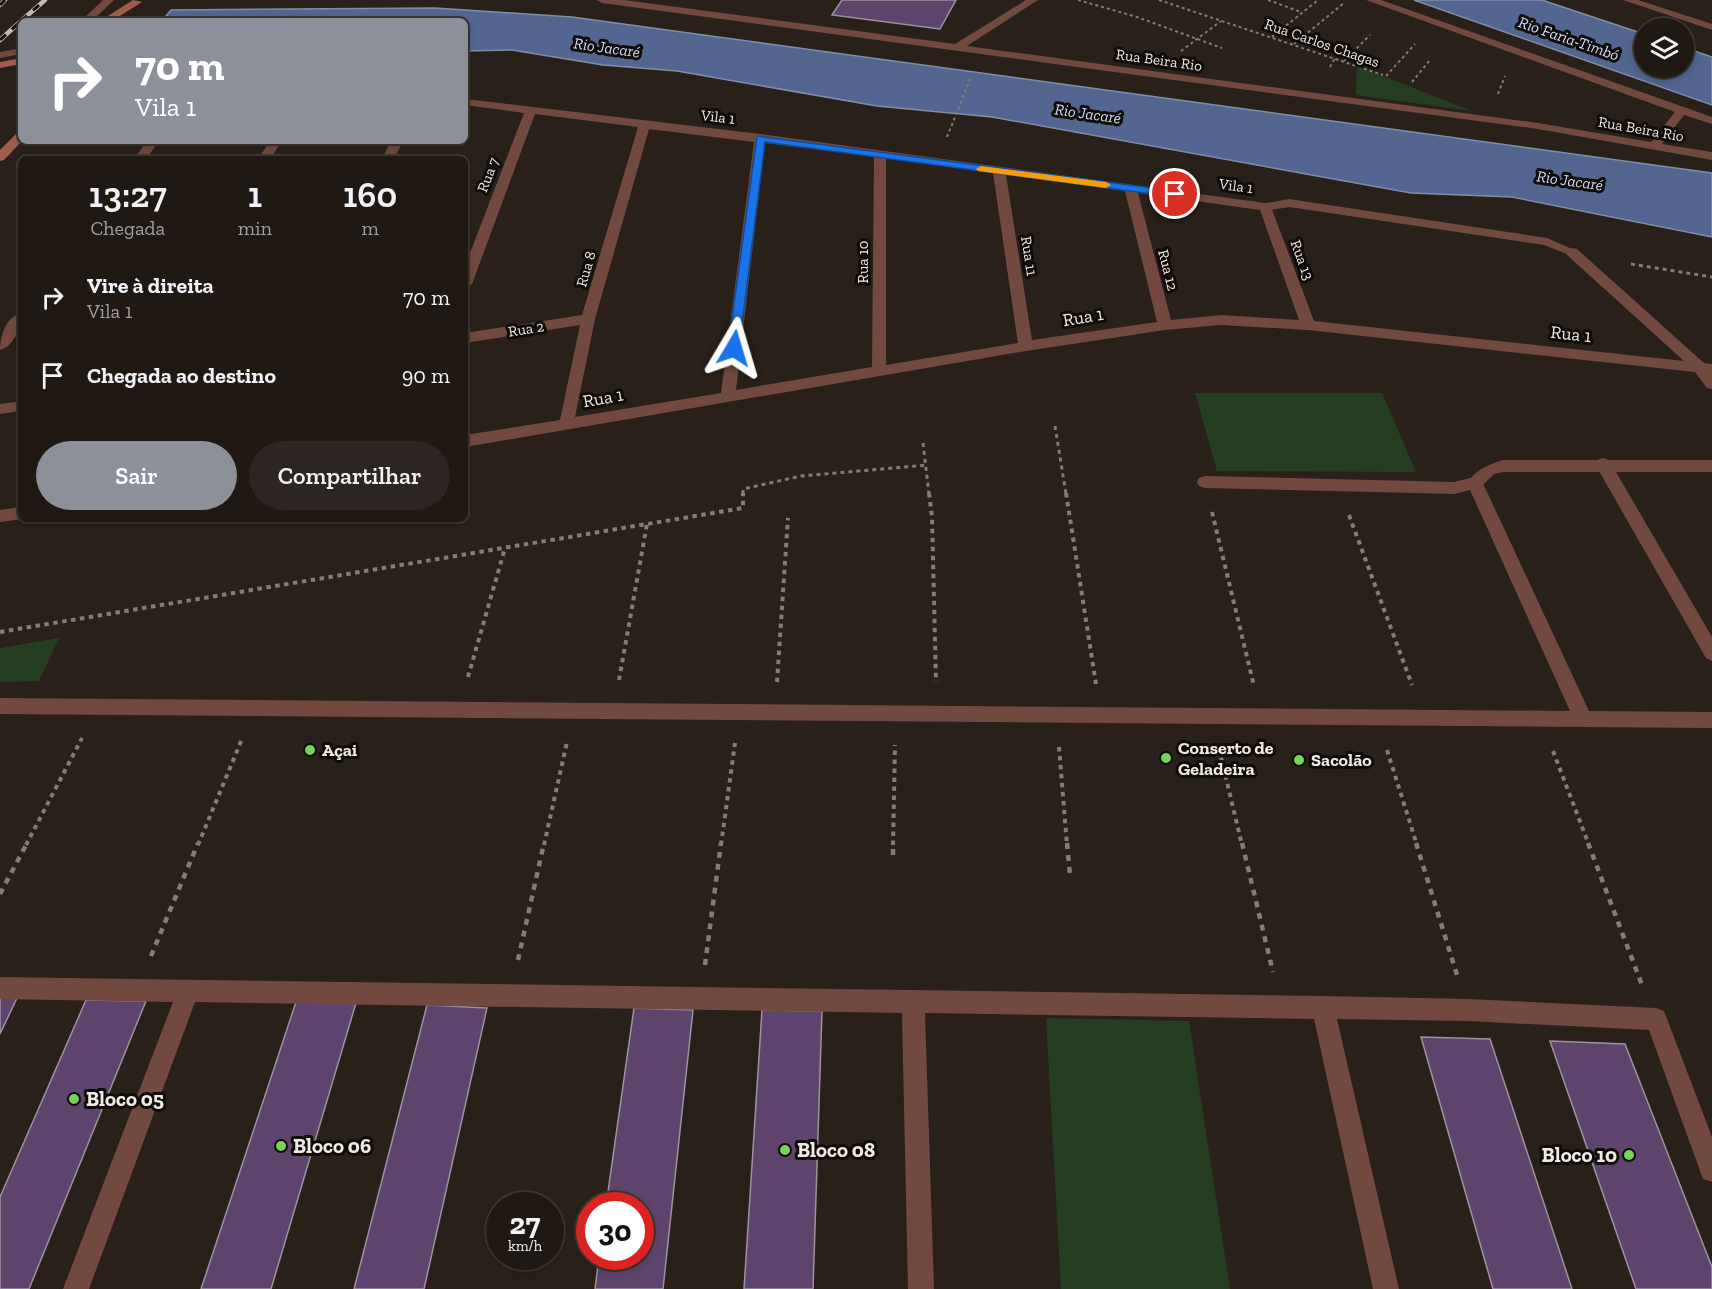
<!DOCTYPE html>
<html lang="pt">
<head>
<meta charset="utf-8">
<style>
  body { margin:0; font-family:"Zilla Slab",serif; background:#2c2521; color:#f1f3f6; height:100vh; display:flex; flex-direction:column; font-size:22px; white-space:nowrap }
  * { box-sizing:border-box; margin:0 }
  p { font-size:20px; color:#a1a0a0 }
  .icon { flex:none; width:33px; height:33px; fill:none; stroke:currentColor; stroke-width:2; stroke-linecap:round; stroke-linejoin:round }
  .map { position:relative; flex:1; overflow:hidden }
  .drawer { position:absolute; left:18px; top:156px; width:450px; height:366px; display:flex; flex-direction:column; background:#1f1813; border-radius:9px; box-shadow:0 3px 9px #0003,0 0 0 2px #3c3733 }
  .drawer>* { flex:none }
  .guide { position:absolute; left:18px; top:18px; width:450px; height:126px; border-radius:9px; box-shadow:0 3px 9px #0003,0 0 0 2px #3c3733; background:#8c9099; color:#fff; overflow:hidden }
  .tools { position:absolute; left:1634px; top:18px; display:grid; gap:12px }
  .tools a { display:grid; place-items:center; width:60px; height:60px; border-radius:50%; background:#1f1813; box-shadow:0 3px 9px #0003,0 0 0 2px #3c3733; font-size:30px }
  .speed { position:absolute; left:486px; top:1192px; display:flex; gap:12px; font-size:30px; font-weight:700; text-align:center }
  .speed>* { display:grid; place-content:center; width:78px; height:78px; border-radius:50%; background:#1f1813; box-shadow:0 3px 9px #0003,0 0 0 2px #3c3733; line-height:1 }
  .speed small { font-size:15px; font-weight:400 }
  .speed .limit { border:9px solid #d22; background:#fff; color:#111 }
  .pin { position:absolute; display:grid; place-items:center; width:51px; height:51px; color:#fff; margin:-26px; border:3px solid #fff; border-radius:50%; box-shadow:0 2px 6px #0007 }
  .me { position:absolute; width:66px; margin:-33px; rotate:7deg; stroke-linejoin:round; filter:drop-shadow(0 0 4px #0008) }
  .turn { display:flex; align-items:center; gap:21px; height:126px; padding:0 18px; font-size:27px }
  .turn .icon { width:78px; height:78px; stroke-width:2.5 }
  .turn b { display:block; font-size:42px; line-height:51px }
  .eta { display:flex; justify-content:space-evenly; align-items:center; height:102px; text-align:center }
  .eta b { font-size:36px; font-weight:600; line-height:42px }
  .action { display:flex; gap:12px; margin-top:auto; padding:12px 18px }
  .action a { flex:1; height:69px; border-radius:36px; background:#8c9099; color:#fff; font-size:24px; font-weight:600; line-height:69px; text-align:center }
  .action a+a { background:#2c2521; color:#f1f3f6 }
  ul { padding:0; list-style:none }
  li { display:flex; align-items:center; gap:18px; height:78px; padding:0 18px }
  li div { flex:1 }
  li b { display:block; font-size:22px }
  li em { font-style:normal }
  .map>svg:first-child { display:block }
  .green { fill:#253d21 }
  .water { fill:#526690; stroke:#818eaa; stroke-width:1.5 }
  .building { fill:#5e446c; stroke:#9b94a0; stroke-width:1.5 }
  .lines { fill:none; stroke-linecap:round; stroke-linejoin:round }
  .path-far3 { stroke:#847c76; stroke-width:2; stroke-dasharray:3 3; stroke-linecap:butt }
  .path-far2 { stroke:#847c76; stroke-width:3; stroke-dasharray:4 4; stroke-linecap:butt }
  .path-far1 { stroke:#847c76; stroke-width:4; stroke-dasharray:4.5 4.5; stroke-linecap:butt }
  .path { stroke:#847c76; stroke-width:4.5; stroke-dasharray:6 6; stroke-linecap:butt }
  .service { fill:#72493e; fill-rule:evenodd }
  .pedestrian { fill:#72493e; fill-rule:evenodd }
  .minor { fill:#72493e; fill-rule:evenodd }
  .secondary { fill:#9f5e4c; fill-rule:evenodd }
  .rail-casing { stroke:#c1bbb5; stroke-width:4.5 }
  .rail { stroke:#0f0b08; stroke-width:3; stroke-dasharray:8; stroke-linecap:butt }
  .route { fill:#1a73e8; stroke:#114b97; stroke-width:1.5 }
  .slow { fill:#f59e0b }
  .poi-dot { fill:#77d25a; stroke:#0f0b08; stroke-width:2 }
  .labels { text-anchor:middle; stroke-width:6; stroke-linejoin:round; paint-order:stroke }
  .far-street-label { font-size:15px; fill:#f0eae5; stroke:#0f0b08 }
  .far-water-label { font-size:16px; font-style:italic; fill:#d1defa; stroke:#0f0b08 }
  .street-label { font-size:18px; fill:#f0eae5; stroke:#0f0b08 }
  .poi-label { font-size:18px; font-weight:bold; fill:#f0eae5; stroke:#0f0b08; text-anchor:start }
  .near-poi-label { font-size:21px; font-weight:bold; fill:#f0eae5; stroke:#0f0b08; text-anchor:start }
</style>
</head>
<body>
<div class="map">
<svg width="1712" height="1289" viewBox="0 0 1712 1289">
  <rect width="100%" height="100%" fill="#292019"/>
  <g class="green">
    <polygon points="1357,66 1472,111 1356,95"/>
    <polygon points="1195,393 1382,393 1416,472 1217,471"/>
    <polygon points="59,638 39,681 0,682 0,648"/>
    <polygon points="1046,1018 1189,1021 1230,1289 1061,1289"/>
  </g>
  <g class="water">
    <polygon points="1414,0 1542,0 1644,34 1644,68 1683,68 1683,47 1712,57 1712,105"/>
    <polygon points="435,8 572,17 1712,173 1712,237 1512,197 1411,193 992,117 877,106 677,71 603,65 512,50 465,51 465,21 162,21 171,10"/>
  </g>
  <g class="building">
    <polygon points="842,0 956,0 940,29 832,15"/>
    <polygon points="0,998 17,998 0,1034"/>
    <polygon points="86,1000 146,1001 29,1289 0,1289 0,1197"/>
    <polygon points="296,1002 356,1003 271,1289 201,1289"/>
    <polygon points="427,1005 487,1008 424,1289 354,1289"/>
    <polygon points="634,1008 693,1010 663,1289 595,1289 599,1257 640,1257 640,1206 606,1206"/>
    <polygon points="762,1010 822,1011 813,1289 744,1289"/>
    <polygon points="1421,1037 1490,1039 1572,1289 1493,1289"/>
    <polygon points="1550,1041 1625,1044 1712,1267 1712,1289 1636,1289"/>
  </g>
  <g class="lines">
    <g class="path-far3">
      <polyline points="1078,0 1137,17 1222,48"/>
      <polyline points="1159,0 1383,75"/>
      <polyline points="1268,0 1301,12"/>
      <polyline points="1272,37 1318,0"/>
      <polyline points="1294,44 1344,3"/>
      <polyline points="1181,51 1221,21"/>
      <polyline points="1344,61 1370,35"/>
      <polyline points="1330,67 1335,58"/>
      <polyline points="1386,76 1415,44"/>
      <polyline points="1412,82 1430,60"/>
      <polyline points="1498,94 1505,76"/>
      <polyline points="947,137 971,77"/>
    </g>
    <g class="path-far2">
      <polyline points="1631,264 1712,277"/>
      <polyline points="1055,426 1066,494"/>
      <polyline points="923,443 929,494"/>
      <polyline points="743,494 743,489 801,476 928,465"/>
    </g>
    <g class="path-far1">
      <polyline points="929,493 932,517 936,682"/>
      <polyline points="1066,493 1096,684"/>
      <polyline points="1212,512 1254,686"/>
      <polyline points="1349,515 1412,685"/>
      <polyline points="0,632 743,508 743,493"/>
      <polyline points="468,677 505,548"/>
      <polyline points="619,680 647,524"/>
      <polyline points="777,682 788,518"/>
      <polyline points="1059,747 1067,845"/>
      <polyline points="1219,749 1242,845"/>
      <polyline points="1387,750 1417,845"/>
      <polyline points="1553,751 1589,845"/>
      <polyline points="26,845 82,738"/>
      <polyline points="198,845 242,739"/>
      <polyline points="544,845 567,742"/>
      <polyline points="721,845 735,743"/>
      <polyline points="893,845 895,745"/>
    </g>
    <g class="path">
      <polyline points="1067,843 1070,875"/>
      <polyline points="1242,843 1273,972"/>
      <polyline points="1416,843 1457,975"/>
      <polyline points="1588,843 1642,985"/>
      <polyline points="893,855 893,843"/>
      <polyline points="0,894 27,843"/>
      <polyline points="151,956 198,843"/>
      <polyline points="518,960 544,843"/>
      <polyline points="705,965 721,843"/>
    </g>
    <polygon class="service" points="1623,0 1638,0 1712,24 1712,30"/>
    <g class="pedestrian">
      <polygon points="103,0 114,0 92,21 81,21"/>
      <polygon points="21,48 21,54 0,58 0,52"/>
      <polygon points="1289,199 1547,238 1579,252 1572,256 1544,245 1289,207 1265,211 1259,207 1261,204"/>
      <path d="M1503 460H1712V472H1503L1494 474 1481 487H1469L1467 483C1476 469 1488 465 1503 460Z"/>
    </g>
    <g class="minor">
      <polygon points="597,0 624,0 955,44 1026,0 1038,0 967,46 1538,123 1651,142 1675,112 1366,0 1381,0 1712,117 1712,124 1684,115 1662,144 1712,152 1712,160 1538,129 602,3"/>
      <path d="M465 99 760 134 1265 203 1271 207 1314 321 1684 361 1567 255 1565 252 1572 248 1577 249 1704 363 1712 364V389L1707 388 1695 372 1308 330 1221 325 1165 330 1026 351 465 447V435L560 420 580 325 465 343V333L582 315 638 127 535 114 472 284 465 288V266L524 113 465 105ZM649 129 754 142 721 393 575 417 595 319ZM765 143 874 157 872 367 736 390ZM886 158 993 173 1018 343 886 365ZM1006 175 1125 191 1157 322 1032 340ZM1138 193 1260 210 1299 320 1221 315 1171 320Z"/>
      <polygon points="147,141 159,141 146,159 134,159"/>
      <polygon points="270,141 282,141 270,159 258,159"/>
      <polygon points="391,141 403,141 394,159 382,159"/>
      <path d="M21 313C21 326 15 346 0 350 0 336 6 317 21 313Z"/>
      <polygon points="21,401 21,411 0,414 0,404"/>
      <polygon points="1603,458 1609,460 1712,637 1712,661 1706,658 1595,464 1597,460"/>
      <polygon points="1205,476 1454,482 1475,477 1481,479 1589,711 1712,712 1712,728 0,714 0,698 1570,711 1470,490 1454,494 1205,488 1199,486 1197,482 1199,478"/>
      <polygon points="21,507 22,519 0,522 0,510"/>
      <polygon points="0,977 1323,996 1468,999 1656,1008 1664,1011 1712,1137 1712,1182 1703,1179 1649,1030 1468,1021 1337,1019 1399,1289 1373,1289 1314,1019 925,1013 934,1289 908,1289 902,1013 195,1002 89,1289 63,1289 173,1002 0,999"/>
    </g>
    <g class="secondary">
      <polygon points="133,0 142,2 112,21 100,21"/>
      <polygon points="21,58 21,64 0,68 0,62"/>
      <polygon points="21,131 22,141 4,160 0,161 0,150 17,133"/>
    </g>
    <defs>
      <g id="rail">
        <polyline points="0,5 5,0"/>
        <polyline points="21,21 45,0"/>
        <polyline points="0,40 21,21"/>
      </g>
    </defs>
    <use href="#rail" class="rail-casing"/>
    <use href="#rail" class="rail"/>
  </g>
  <polygon class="route" points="757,136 1175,191 1180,194 1175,197 765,142 739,348 734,352 728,348"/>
  <polygon class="slow" points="981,166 1106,182 1111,185 1106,188 978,171 976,169"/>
  <g class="poi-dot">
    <circle cx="310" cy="750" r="6"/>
    <circle cx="1166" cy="758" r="6"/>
    <circle cx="1299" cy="760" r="6"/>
    <circle cx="74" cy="1099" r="6"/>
    <circle cx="281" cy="1146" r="6"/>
    <circle cx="785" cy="1150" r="6"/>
    <circle cx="1629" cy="1155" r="6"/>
  </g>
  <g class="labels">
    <g class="far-street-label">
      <text transform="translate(1322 43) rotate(19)" y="5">Rua Carlos Chagas</text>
      <text transform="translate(1159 60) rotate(8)" y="5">Rua Beira Rio</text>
      <text transform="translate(718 117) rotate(7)" y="5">Vila 1</text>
      <text transform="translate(1641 129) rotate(10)" y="5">Rua Beira Rio</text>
      <text transform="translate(488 175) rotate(-69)" y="5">Rua 7</text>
      <text transform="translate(1236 186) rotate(8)" y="5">Vila 1</text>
      <text transform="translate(1029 256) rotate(81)" y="5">Rua 11</text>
      <text transform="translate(1302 260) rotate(70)" y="5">Rua 13</text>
      <text transform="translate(863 262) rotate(-90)" y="5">Rua 10</text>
      <text transform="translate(586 269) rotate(-74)" y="5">Rua 8</text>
      <text transform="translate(1168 270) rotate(76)" y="5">Rua 12</text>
      <text transform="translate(526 329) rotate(-9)" y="5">Rua 2</text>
    </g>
    <g class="far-water-label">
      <text transform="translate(1569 38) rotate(19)" y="6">Rio Faria-Timbó</text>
      <text transform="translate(607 47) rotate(8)" y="6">Rio Jacaré</text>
      <text transform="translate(1088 113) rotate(8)" y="6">Rio Jacaré</text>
      <text transform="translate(1570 180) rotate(8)" y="6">Rio Jacaré</text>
    </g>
    <g class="street-label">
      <text transform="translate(1083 317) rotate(-9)" y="6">Rua 1</text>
      <text transform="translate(1571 334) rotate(6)" y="6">Rua 1</text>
      <text transform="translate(603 398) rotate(-10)" y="6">Rua 1</text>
    </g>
    <g class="poi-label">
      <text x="1178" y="754">Conserto de<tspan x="1178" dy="21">Geladeira</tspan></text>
      <text x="322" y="756">Açai</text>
      <text x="1311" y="766">Sacolão</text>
    </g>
    <g class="near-poi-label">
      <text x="86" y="1106">Bloco 05</text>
      <text x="293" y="1153">Bloco 06</text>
      <text x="797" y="1157">Bloco 08</text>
      <text x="1617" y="1162" text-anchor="end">Bloco 10</text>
    </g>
  </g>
</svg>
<div class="tools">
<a><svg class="icon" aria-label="layers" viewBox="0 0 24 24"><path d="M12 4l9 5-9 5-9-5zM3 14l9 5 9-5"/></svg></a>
</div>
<div class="speed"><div>27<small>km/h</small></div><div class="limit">30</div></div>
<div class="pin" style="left:1175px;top:194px;background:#d93025"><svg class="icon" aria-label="arrive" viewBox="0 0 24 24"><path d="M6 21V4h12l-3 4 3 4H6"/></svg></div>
<svg class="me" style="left:734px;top:348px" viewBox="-20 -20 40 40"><path d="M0-17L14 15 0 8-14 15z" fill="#1a73e8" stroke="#fff" stroke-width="4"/></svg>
<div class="guide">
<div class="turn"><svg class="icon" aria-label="right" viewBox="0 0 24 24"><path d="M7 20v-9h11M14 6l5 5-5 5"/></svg><div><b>70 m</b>Vila 1</div></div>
</div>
<section class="drawer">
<div class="eta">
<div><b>13:27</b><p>Chegada</p></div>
<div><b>1</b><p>min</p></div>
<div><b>160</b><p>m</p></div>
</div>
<ul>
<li><svg class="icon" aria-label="right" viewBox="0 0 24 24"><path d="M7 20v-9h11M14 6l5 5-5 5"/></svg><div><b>Vire à direita</b><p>Vila 1</p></div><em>70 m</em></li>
<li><svg class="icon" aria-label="arrive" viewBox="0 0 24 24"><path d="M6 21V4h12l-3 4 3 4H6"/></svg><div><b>Chegada ao destino</b></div><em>90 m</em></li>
</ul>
<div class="action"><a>Sair</a><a>Compartilhar</a></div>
</section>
</div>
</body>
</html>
